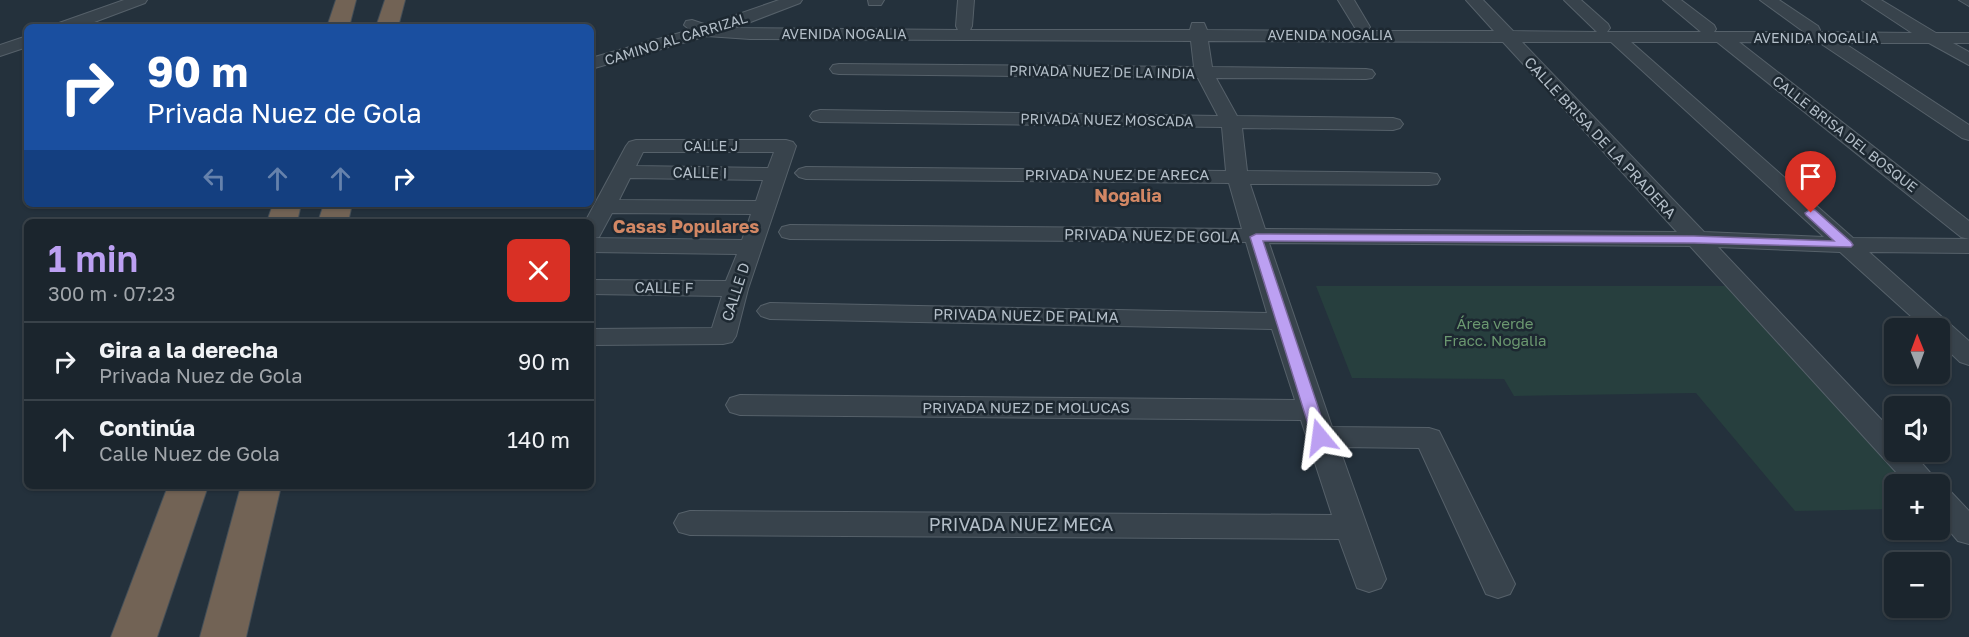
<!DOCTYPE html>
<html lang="es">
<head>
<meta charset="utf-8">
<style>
  body { margin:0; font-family:"Golos Text",sans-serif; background:#242d35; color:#f1f3f6; height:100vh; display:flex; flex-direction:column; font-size:22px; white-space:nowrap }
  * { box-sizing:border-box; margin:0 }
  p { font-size:20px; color:#a0a5aa }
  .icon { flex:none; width:33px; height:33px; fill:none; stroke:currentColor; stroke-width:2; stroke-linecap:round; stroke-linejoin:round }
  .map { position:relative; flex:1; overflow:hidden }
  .side { position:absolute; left:24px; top:219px; width:570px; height:270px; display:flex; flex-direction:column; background:#1b252d; border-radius:9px; box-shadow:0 2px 4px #0004,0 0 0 2px #394249 }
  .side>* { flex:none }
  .banner { position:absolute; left:24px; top:24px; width:570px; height:183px; border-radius:9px; box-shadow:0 2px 4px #0004,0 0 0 2px #394249; background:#1a4fa0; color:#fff; overflow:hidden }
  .needle { width:39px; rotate:359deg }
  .controls { position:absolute; left:1884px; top:318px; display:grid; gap:12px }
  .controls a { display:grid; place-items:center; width:66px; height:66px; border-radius:9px; background:#1b252d; box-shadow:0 2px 4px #0004,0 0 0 2px #394249; font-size:30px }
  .pin { position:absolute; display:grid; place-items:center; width:51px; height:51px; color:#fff; margin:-62px -26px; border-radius:50% 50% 50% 0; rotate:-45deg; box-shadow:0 0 6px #0007 }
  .pin .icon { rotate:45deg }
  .me { position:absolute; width:66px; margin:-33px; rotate:344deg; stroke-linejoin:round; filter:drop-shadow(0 0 4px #0008) }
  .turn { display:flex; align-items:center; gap:21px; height:126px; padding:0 24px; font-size:27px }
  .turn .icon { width:78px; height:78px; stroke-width:2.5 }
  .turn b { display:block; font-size:42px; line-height:51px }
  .lanes { display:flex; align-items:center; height:57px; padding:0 24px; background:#0003; justify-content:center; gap:30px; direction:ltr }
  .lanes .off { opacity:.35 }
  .round { display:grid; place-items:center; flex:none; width:63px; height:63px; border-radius:9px; background:#242d35 }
  .overview { display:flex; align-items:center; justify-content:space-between; height:102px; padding:0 24px }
  h1 { font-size:36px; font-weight:600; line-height:45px; color:#bca0f2 }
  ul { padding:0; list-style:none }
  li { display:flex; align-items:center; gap:18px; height:78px; padding:0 24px; border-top:2px solid #394249 }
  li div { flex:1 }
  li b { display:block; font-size:22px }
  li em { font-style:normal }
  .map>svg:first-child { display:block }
  .green { fill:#273f3e }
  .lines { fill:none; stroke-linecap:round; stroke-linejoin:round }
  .street-casing { stroke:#56616a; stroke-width:2 }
  .highway-casing { stroke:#434e57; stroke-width:2 }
  .street { fill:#38434c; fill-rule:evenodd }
  .highway { fill:#726355; fill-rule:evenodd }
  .route { fill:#bca0f2; stroke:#7a689d; stroke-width:1.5 }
  .labels { text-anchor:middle; stroke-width:5; stroke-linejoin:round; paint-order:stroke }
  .far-street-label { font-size:14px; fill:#b3bec8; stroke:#1d2831 }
  .street-label { font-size:15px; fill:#b3bec8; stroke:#1d2831 }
  .park-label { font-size:15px; fill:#6b9870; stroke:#1d2831 }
  .quarter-label { font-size:18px; font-weight:bold; fill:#d28764; stroke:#1d2831 }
  .near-street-label { font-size:18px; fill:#b3bec8; stroke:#1d2831 }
</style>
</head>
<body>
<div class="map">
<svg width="1969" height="637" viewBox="0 0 1969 637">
  <rect width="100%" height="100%" fill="#24313c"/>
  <polygon class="green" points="1316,286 1726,286 1915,484 1894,484 1894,509 1795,511 1696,393 1514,396 1504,379 1352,378"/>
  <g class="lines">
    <defs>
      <g id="street">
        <polygon points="124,0 147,0 145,3 81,27 57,27 59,23"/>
        <path d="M779 0H802L800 3 735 28 958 30 956 26 958 0H974L972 26 970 30H1190L1192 23H1204L1207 30 1357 31 1338 0H1354L1370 27 1366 31H1494L1466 0H1483L1513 31 1597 32 1564 0H1581L1608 24 1610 28 1607 32H1701L1663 0H1681L1714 25 1716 29 1714 32H1804L1760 0H1779L1818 26 1820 30 1819 32 1912 33 1862 0H1881L1936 33H1969V43H1953L1969 52V65L1929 43H1844L1969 125V140L1962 138 1820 43 1739 42 1969 221V239L1961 237 1717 42H1631L1853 238 1969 239V253L1869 252 1969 341V365L1960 362 1940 343V328H1924L1840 252 1718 247 1894 433V452H1912L1940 484H1907L1690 246 1269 243 1332 427 1429 428 1439 431 1515 584 1510 594 1498 598 1486 594 1419 448 1339 447 1386 579 1381 588 1369 592 1357 588 1339 539 690 535 679 532 674 523 679 514 690 511 1332 515 1301 420 740 415 730 412 726 405 730 398 740 395 1295 400 1272 329 770 319 761 316 757 311 761 306 770 303 1267 313 1246 242 790 239 782 237 779 232 782 227 790 225 1242 229 1229 183 806 179 799 177 795 173 799 169 806 167 1226 171 1222 127 820 122 813 120 810 116 813 112 820 110 1218 116 1198 78 839 74 833 73 830 69 833 65 839 64 1194 67 1191 41 750 39 707 36 591 69V58L690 30 684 25 686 21 692 20 707 25ZM1208 41 1503 42 1677 232 1265 229 1250 184 1429 185 1437 184 1440 179 1437 174 1429 173 1247 171 1242 128 1393 130 1400 128 1403 124 1400 120 1393 118 1237 116 1216 78 1366 79 1372 78 1375 74 1372 70 1366 69 1212 67ZM1522 42H1611L1824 237 1704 232Z"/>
        <polygon points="868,0 884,0 881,5 869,5"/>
        <polygon points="1959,0 1969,0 1969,6"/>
        <polygon points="27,36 27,47 0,56 0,45"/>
        <path d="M636 140H786L793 142 796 146 748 289 736 336 732 342 723 344 591 345V329L712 328 722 296 591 294V280L726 281 737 254 591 252V222H585L626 146 629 142ZM643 152H774L768 168 636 166ZM630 178 763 180 756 201 619 200ZM612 213 751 214 742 240 594 238 599 237Z"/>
        <polygon points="1940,488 1951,492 1969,511 1969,544 1958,541 1940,520"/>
      </g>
      <g id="highway">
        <polygon points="336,0 356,0 349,27 327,27"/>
        <polygon points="385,0 405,0 398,27 376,27"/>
        <polygon points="273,204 301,204 297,222 267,222"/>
        <polygon points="324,204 352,204 348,222 318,222"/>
        <polygon points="168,486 208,486 157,637 111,637"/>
        <polygon points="241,486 281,486 246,637 200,637"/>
      </g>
    </defs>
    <use href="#street" class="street-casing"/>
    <use href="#highway" class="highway-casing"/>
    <use href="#street" class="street"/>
    <use href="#highway" class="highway"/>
  </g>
  <polygon class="route" points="1811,209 1815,210 1851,242 1853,245 1851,247 1694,243 1263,241 1328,437 1325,441 1315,441 1312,437 1250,237 1256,234 1694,236 1834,241 1806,215 1805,213"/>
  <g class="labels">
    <g class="far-street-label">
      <text x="844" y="39">AVENIDA NOGALIA</text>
      <text x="1330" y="40">AVENIDA NOGALIA</text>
      <text x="1816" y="43">AVENIDA NOGALIA</text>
      <text transform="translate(676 39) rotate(-17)" y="5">CAMINO AL CARRIZAL</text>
      <text transform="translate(1102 72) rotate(1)" y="5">PRIVADA NUEZ DE LA INDIA</text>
      <text transform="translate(1107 120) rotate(1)" y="5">PRIVADA NUEZ MOSCADA</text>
      <text transform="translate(1845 134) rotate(38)" y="5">CALLE BRISA DEL BOSQUE</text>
      <text x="711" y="151">CALLE J</text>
    </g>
    <g class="street-label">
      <text transform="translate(1600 138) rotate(47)" y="5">CALLE BRISA DE LA PRADERA</text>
      <text transform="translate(700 173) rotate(1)" y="5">CALLE I</text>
      <text x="1117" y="180">PRIVADA NUEZ DE ARECA</text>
      <text transform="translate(1152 236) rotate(1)" y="5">PRIVADA NUEZ DE GOLA</text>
      <text transform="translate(664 288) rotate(1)" y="5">CALLE F</text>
      <text transform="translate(736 292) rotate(-72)" y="5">CALLE D</text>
      <text transform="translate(1026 316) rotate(1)" y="5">PRIVADA NUEZ DE PALMA</text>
      <text x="1026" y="413">PRIVADA NUEZ DE MOLUCAS</text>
    </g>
    <g class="park-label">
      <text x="1495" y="329">Área verde<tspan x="1495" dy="17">Fracc. Nogalia</tspan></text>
    </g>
    <g class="quarter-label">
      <text x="1128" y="202">Nogalia</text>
      <text x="686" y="233">Casas Populares</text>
    </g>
    <g class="near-street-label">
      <text x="1021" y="531">PRIVADA NUEZ MECA</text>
    </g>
  </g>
</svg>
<div class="controls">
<a><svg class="needle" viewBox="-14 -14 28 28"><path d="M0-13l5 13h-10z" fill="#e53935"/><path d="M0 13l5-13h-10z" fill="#a0a5aa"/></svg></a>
<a><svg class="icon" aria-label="sound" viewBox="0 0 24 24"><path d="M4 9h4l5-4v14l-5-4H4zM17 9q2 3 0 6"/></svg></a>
<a>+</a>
<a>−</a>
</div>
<div class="pin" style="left:1811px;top:213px;background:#d93025"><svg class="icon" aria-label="arrive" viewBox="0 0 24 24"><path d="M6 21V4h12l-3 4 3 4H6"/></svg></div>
<svg class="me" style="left:1320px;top:437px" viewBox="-20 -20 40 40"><path d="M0-17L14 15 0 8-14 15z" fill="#bca0f2" stroke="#fff" stroke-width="4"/></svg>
<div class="banner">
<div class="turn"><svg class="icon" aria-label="right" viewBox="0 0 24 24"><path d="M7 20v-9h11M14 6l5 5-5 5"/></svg><div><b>90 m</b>Privada Nuez de Gola</div></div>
<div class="lanes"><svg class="icon off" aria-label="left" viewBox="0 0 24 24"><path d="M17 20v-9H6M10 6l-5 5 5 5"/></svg><svg class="icon off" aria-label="ahead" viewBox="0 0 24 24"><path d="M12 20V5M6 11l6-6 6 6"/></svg><svg class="icon off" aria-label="ahead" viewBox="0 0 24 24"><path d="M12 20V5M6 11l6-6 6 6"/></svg><svg class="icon" aria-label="right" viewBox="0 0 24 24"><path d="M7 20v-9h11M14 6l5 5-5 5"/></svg></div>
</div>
<section class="side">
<div class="overview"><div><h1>1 min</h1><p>300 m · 07:23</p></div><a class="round" style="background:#d93025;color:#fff"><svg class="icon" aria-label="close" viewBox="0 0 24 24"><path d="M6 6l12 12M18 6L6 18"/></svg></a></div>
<ul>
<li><svg class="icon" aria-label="right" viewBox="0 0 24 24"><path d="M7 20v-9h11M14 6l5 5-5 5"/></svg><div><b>Gira a la derecha</b><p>Privada Nuez de Gola</p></div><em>90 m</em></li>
<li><svg class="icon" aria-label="ahead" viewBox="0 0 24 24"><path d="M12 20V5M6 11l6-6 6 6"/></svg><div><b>Continúa</b><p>Calle Nuez de Gola</p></div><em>140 m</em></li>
</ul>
</section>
</div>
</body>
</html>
